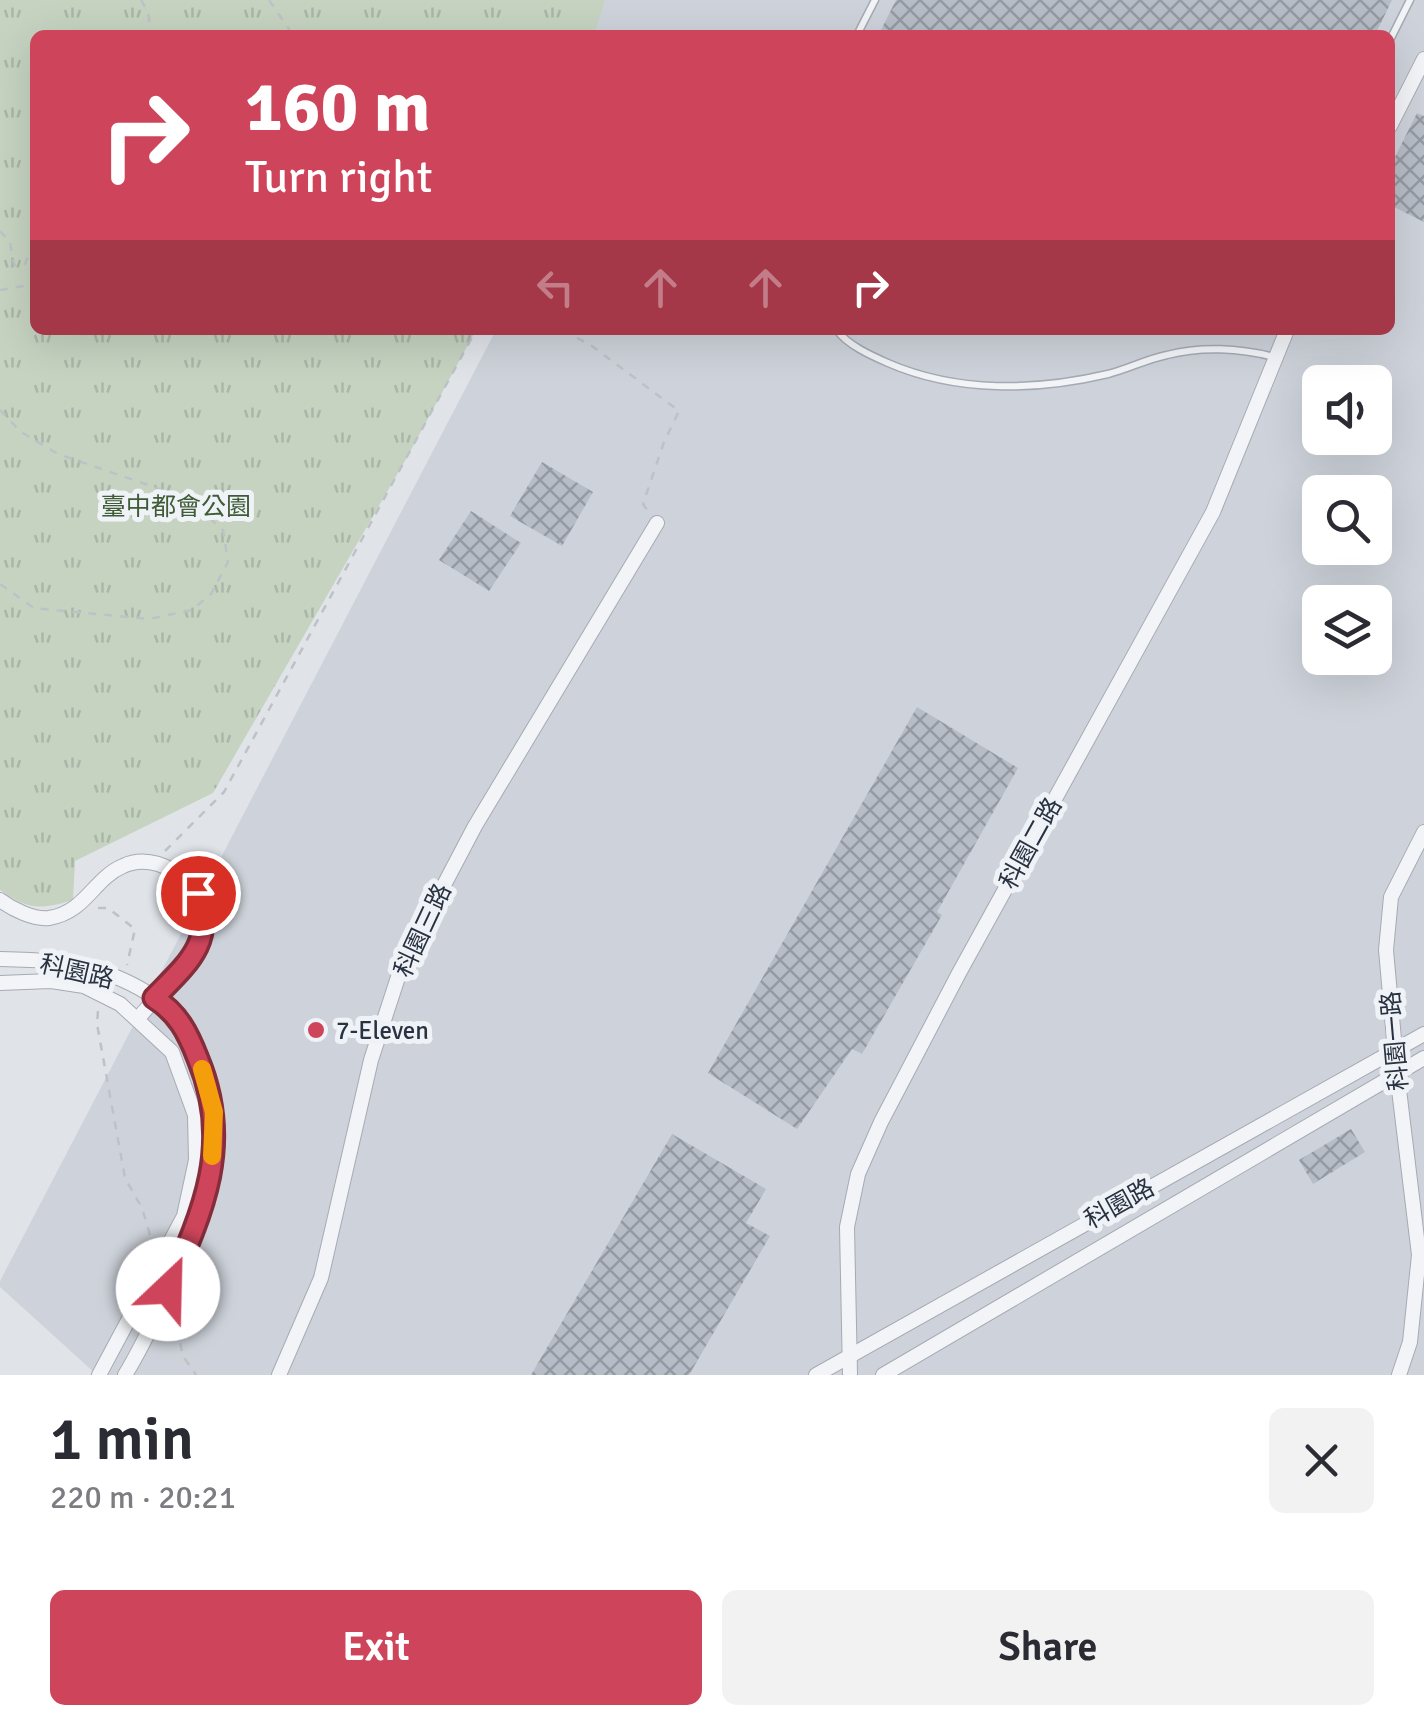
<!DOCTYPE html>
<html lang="en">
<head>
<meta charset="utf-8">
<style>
  body { margin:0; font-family:Signika,"Noto Sans TC",sans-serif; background:#f2f2f3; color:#2b2b33; height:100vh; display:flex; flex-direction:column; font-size:38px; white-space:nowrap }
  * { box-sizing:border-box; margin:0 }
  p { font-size:32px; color:#7c7c81 }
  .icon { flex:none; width:55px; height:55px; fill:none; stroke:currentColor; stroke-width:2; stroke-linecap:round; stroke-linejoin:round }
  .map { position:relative; height:1375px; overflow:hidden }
  .details { display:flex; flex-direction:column; background:#fff; flex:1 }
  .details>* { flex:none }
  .guide { position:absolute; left:30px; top:30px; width:1365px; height:305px; border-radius:15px; box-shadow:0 10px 40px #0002; background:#ce455b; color:#fff; overflow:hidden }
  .fabs { position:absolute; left:1302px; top:365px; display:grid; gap:20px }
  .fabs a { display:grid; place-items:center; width:90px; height:90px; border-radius:15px; background:#fff; box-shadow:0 10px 40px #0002; font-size:50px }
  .pin { position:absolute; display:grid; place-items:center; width:85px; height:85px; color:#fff; margin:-42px; border:5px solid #fff; border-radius:50%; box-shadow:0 2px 10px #0007 }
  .me { position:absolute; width:110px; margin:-55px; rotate:24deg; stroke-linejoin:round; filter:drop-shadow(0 0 8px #0008) }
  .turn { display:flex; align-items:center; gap:35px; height:210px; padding:0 50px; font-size:45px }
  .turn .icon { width:130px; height:130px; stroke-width:2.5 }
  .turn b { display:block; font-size:70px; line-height:85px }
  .lanes { display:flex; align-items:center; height:95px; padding:0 50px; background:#0003; justify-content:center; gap:50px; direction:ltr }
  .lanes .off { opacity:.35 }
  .round { display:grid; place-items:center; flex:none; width:105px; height:105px; border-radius:15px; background:#f2f2f3 }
  .overview { display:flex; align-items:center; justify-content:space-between; height:170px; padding:0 50px }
  h1 { font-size:60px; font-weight:600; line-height:75px }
  .action { display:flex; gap:20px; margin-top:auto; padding:20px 50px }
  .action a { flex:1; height:115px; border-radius:15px; background:#ce455b; color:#fff; font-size:40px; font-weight:600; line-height:115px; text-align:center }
  .action a+a { background:#f2f2f3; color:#2b2b33 }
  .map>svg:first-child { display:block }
  .built { fill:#ced3db; fill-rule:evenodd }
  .grass { fill:url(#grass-tufts) }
  .building { fill:url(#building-cross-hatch) }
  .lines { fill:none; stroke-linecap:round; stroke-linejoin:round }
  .lane-casing { stroke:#a5abb3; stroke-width:9 }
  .street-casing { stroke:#a5abb3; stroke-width:16 }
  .path { stroke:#bec2c7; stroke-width:2.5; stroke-dasharray:8 8; stroke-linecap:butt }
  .lane { stroke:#f3f4f7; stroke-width:6 }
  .street { stroke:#f3f4f7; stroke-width:14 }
  .route-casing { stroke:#862d3b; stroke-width:25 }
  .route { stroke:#ce455b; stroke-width:18 }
  .slow { stroke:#f59e0b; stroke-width:18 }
  .poi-dot { fill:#ce455b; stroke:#eff2f6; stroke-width:4 }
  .labels { text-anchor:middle; stroke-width:10; stroke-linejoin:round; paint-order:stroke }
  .park-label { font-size:25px; fill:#3e5c36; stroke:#eff2f6 }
  .street-label { font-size:25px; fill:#283240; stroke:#eff2f6 }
  .poi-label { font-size:25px; fill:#283240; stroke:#eff2f6; text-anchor:start }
</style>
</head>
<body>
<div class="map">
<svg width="1424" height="1375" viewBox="0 0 1424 1375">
  <defs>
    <pattern id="grass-tufts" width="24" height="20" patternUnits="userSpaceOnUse" patternTransform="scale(2.5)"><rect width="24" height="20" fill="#c6d3c1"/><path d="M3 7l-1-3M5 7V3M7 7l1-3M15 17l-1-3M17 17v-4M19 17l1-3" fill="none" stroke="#aab6a7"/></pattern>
    <pattern id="building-cross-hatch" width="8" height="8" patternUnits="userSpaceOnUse" patternTransform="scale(2.5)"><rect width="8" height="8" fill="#b7bdc6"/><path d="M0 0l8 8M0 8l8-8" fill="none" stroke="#959aa2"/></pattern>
  </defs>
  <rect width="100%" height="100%" fill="#e0e4e9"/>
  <path class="built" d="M603 0H1424V1375H97L0 1287V1281L496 330H1390V35H593ZM1320 382H1375V438H1320ZM1320 492H1375V548H1320ZM1320 602H1375V658H1320Z"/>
  <path class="grass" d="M0 0H605L594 35H35V330H476L406 459 213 793 75 861 73 900C40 910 29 910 0 890Z"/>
  <g class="building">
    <polygon points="896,0 1392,0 1375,35 885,35 880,32"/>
    <polygon points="1417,113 1424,116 1424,222 1390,205 1390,167"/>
    <polygon points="542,462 593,492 562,546 510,516"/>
    <polygon points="471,511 521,543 489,591 439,560"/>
    <polygon points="917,707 1018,768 937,912 942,915 862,1054 852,1049 797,1129 708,1073"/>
    <polygon points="1351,1129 1365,1152 1313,1184 1299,1160"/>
    <polygon points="672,1134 766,1189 746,1223 770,1236 689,1375 531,1375"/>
  </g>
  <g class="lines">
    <defs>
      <g id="lane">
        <polyline points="857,35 875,0"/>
        <polyline points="1390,40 1410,0"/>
        <path d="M837 330C847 345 872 356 888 363 957 393 1036 391 1108 374 1128 369 1147 359 1167 355 1201 346 1240 348 1274 357"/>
      </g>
      <g id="street">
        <polyline points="1390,126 1424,59"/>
        <path d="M0 900C12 909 34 920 49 918 86 912 93 879 123 866 140 858 158 862 174 871 205 887 213 926 194 956 179 979 154 997 138 1019"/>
        <path d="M0 959C35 960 73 960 106 973 154 991 179 1011 198 1058 231 1139 208 1204 173 1279 158 1312 144 1344 125 1375"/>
        <polyline points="0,983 51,981 84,986 120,1004 172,1052 195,1115 196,1160 184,1216 99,1375"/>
        <polyline points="279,1375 321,1278 371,1060 402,965 475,826 657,523"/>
        <polyline points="816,1375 1424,1034"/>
        <polyline points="850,1375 847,1227 858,1174 881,1122 959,973 1213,512 1287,330"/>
        <polyline points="883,1375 1424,1058"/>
        <polyline points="1399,1375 1410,1342 1419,1255 1397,1073 1386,950 1391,897 1424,832"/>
      </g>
    </defs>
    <use href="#lane" class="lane-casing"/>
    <use href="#street" class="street-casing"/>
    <g class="path">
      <polyline points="141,0 148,12 151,35"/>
      <polyline points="269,0 293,35"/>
      <polyline points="0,231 10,242 14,265 25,264 35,241"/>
      <polyline points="0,290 35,284"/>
      <polyline points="563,330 592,346 679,411 664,442 643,504 650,514"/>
      <polyline points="0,410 21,432 58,454 186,498 223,530 228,562 211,594 192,610 149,619 34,608 0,584"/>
      <polyline points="165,851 224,792 476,330"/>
      <polyline points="98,908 108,908 135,929 127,965"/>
      <polyline points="98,1011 97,1024 125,1178 142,1208 153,1245"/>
      <polyline points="173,1312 183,1356 196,1375"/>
    </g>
    <use href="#lane" class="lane"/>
    <use href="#street" class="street"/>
  </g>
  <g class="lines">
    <defs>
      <path id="route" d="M168 1289C204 1211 233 1143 198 1059 188 1033 178 1013 154 998 187 964 215 943 198 893"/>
    </defs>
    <use href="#route" class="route-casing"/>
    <use href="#route" class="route"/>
    <polyline class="slow" points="202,1069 214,1112 212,1156"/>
  </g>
  <circle class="poi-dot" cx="316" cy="1030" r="10"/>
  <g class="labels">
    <g class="park-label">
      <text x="176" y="515">臺中都會公園</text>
    </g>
    <g class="street-label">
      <text transform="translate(1030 843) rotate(-61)" y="9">科園二路</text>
      <text transform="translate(422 930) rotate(-65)" y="9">科園三路</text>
      <text transform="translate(77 971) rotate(13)" y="9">科園路</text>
      <text transform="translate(1394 1041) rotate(-95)" y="9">科園一路</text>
      <text transform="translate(1119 1203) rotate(-29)" y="9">科園路</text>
    </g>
    <g class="poi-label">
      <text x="336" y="1039">7-Eleven</text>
    </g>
  </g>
</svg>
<div class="fabs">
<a><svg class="icon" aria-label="sound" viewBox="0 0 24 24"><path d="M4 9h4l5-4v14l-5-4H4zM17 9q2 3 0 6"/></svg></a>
<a><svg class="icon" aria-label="search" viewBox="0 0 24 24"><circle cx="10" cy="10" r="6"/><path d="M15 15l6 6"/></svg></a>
<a><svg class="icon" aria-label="layers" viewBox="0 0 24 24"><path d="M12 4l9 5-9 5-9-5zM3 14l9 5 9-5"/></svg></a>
</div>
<div class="pin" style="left:198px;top:893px;background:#d93025"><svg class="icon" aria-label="arrive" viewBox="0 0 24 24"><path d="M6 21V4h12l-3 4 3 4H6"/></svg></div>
<svg class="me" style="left:168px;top:1289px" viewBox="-20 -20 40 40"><circle r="19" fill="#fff"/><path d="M0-13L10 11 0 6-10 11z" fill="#ce455b"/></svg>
<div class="guide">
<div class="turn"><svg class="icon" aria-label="right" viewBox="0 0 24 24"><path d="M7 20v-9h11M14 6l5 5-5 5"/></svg><div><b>160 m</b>Turn right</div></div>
<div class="lanes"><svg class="icon off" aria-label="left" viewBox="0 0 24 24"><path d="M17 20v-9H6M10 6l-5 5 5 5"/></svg><svg class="icon off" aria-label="ahead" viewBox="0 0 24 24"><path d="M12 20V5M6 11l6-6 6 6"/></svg><svg class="icon off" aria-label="ahead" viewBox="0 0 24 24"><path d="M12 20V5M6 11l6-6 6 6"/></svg><svg class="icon" aria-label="right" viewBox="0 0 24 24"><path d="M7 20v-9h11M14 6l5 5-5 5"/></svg></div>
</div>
</div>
<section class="details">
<div class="overview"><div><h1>1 min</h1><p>220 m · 20:21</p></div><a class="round"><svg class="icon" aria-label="close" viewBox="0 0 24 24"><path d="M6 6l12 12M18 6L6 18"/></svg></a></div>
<div class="action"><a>Exit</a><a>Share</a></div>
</section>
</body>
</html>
